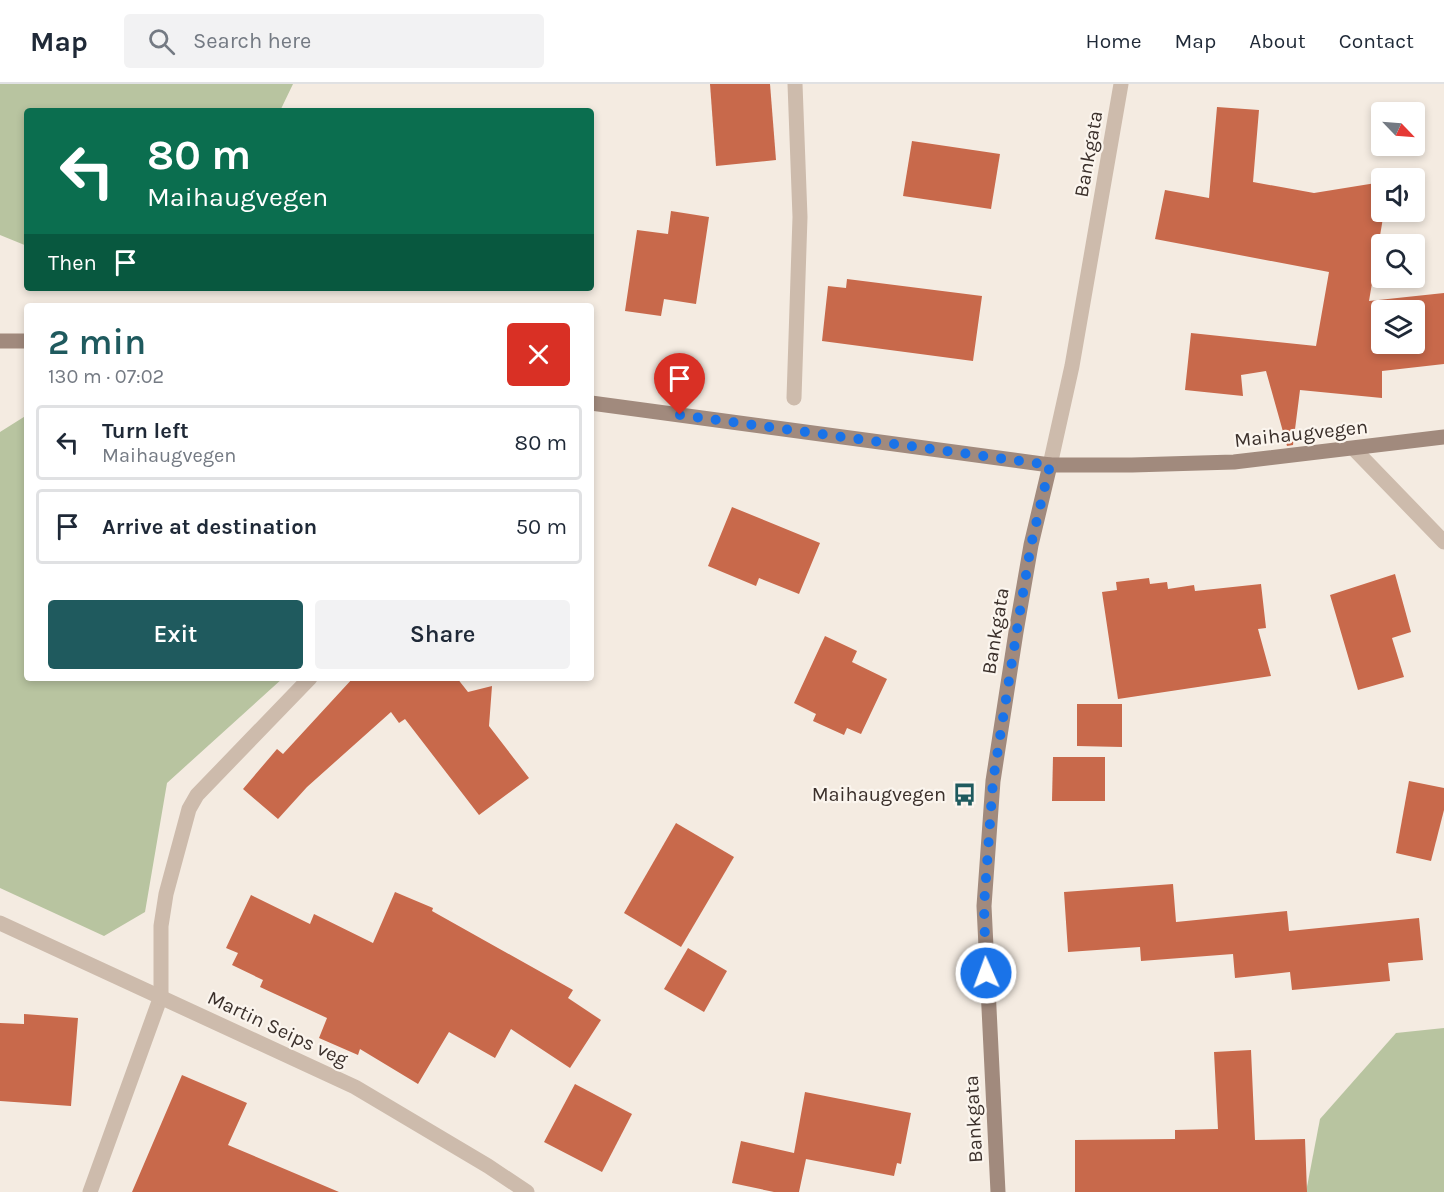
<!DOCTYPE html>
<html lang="en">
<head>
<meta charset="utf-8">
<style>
  body { margin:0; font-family:Karla,sans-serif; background:#f2f2f3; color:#1f2937; height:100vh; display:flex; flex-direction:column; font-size:22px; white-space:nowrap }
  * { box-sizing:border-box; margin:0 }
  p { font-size:20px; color:#747a83 }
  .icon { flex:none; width:33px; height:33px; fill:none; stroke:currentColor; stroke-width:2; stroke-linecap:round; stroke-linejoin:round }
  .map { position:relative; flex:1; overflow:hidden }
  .drawer { position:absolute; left:24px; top:219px; width:570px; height:378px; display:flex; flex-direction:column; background:#fff; border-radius:6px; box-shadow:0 3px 9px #0003 }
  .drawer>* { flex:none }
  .top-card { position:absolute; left:24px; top:24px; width:570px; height:183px; border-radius:6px; box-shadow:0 3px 9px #0003; background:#0b6e4f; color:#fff; overflow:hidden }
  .needle { width:39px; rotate:115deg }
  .buttons { position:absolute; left:1371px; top:18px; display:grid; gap:12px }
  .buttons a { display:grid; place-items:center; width:54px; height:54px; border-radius:6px; background:#fff; box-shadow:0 3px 9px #0003; font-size:30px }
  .pin { position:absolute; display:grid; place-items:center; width:51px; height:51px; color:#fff; margin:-62px -26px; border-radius:50% 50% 50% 0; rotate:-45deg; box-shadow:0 0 6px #0007 }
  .pin .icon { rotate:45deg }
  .me { position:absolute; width:66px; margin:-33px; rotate:358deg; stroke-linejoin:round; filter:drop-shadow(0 0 4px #0008) }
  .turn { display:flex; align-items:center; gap:21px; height:126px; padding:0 24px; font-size:27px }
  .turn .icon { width:78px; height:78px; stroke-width:2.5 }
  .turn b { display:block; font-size:42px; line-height:51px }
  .then { display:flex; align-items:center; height:57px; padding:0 24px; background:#0003; gap:12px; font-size:22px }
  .round { display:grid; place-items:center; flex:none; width:63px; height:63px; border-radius:6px; background:#f2f2f3 }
  .head { display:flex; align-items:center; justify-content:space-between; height:102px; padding:0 24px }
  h1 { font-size:36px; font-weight:600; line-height:45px; color:#1f5a5e }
  .button { display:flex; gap:12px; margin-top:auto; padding:12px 24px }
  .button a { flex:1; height:69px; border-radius:6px; background:#1f5a5e; color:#fff; font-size:24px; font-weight:600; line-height:69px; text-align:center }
  .button a+a { background:#f2f2f3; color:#1f2937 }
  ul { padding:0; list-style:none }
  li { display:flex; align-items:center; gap:18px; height:75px; margin:0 12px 9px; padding:0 12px; border:3px solid #e0e1e3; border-radius:6px }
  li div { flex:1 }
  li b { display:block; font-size:22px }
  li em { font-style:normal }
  header { display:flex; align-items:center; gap:36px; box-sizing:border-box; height:84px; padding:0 30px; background:#fff; border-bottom:2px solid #e0e1e3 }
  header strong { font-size:28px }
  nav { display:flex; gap:33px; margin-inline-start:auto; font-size:21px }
  .search { width:420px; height:54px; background:#f2f2f3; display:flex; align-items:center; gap:15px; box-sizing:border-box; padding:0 21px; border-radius:6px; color:#747a83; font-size:22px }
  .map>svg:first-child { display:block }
  .green { fill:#b8c4a0 }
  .building { fill:#c8694b; fill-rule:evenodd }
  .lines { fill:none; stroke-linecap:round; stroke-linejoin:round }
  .lane { stroke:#cdbbac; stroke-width:15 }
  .street { stroke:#cdbbac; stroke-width:15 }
  .secondary { stroke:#a18a7d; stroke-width:15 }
  .route { stroke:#1a73e8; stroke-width:10; stroke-dasharray:0 18 }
  .labels { text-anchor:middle; stroke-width:4.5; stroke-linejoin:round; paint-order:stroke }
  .street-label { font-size:20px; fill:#3b302b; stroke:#fbf5ee }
  .poi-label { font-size:20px; fill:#3b302b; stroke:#fbf5ee; text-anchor:end }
</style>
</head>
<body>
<header>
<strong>Map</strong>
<div class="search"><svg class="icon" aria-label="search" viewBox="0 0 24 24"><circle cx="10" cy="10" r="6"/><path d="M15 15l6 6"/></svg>Search here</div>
<nav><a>Home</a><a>Map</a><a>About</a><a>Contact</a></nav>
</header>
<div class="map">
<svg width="1444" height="1108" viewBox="0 0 1444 1108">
  <rect width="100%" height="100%" fill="#f4ebe1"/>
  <g class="green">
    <polygon points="0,0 293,0 280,27 27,27 27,162 0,151"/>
    <polygon points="27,331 27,594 283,594 167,699 145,828 104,852 0,804 0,348"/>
    <polygon points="1444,944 1444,1108 1306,1108 1320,1035 1396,949"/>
  </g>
  <g class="building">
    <polygon points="710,0 770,0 776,76 716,82"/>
    <path d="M1217 23 1259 26 1253 98 1314 109 1382 98V128H1384L1369 217 1444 209V280L1382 287V314L1300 306 1293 361 1287 362 1266 287 1241 291 1243 312 1185 306 1191 249 1316 262 1329 188 1155 155 1165 106 1209 114ZM1382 226H1414V260H1382Z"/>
    <polygon points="912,57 1000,70 991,125 903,112"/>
    <polygon points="671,127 709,133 696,220 664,215 661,232 625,227 637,146 668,150"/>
    <polygon points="847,195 982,212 973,277 822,257 828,202 846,204"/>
    <polygon points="732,423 820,459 799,510 759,494 756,502 708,482"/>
    <polygon points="1395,490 1411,548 1392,554 1404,593 1358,606 1330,511"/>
    <polygon points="1149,494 1150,500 1167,498 1168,505 1194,501 1195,507 1261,500 1266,544 1258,545 1271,592 1118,615 1102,508 1117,506 1116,498"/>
    <polygon points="825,552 857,567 852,578 887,595 861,650 847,644 844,651 813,637 816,630 794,619"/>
    <polygon points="353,594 457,594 468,608 492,602 489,642 529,694 479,731 405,635 399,639 391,628 307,703 278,735 243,705 277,665 283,670"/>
    <polygon points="1077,620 1122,620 1122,663 1077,662"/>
    <polygon points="1053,673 1105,673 1105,717 1052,717"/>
    <polygon points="1409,697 1444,704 1444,726 1431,777 1396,769"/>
    <polygon points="676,739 734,773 681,863 624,829"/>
    <polygon points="1173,800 1176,838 1287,827 1289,847 1419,834 1423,876 1388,879 1390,897 1292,906 1290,888 1235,894 1233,870 1141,877 1140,863 1068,868 1064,808"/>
    <polygon points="395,808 433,824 432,827 573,906 568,914 601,936 570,984 511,945 495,974 449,948 418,1000 360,965 358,971 319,954 327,934 260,903 263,896 232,881 238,869 226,864 251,811 310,840 314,830 373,859"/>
    <polygon points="688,864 727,887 704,928 664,905"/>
    <polygon points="24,930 78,934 71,1022 0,1017 0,939 24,940"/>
    <polygon points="1251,966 1255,1056 1305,1055 1307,1108 1075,1108 1075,1056 1175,1055 1175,1046 1218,1045 1214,968"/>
    <polygon points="182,991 247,1019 228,1061 339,1108 132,1108"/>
    <polygon points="575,1000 632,1030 602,1088 544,1058"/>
    <polygon points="805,1008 911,1029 901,1080 897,1079 894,1092 806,1075 799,1108 774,1108 732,1099 741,1057 794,1069"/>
  </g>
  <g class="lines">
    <g class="lane">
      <polyline points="794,314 800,133 795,0"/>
      <polyline points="90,1108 161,912 161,842 166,810 189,725 197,711 310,594"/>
    </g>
    <g class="street">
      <polyline points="1354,365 1444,458"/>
      <polyline points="1050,381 1072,282 1121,0"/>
      <polyline points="0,839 355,1003 488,1082 527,1108"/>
    </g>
    <g class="secondary">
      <polyline points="0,257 27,257"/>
      <polyline points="591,319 1050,381 1132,381 1234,378 1444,353"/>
      <polyline points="998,1108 984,822 993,697 1016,548 1031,461 1050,381"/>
    </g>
  </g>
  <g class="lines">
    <polyline class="route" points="680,331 1050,381 1031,461 1020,527 993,697 984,822 986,889"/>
  </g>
  <defs>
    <symbol id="bus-bare" viewBox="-9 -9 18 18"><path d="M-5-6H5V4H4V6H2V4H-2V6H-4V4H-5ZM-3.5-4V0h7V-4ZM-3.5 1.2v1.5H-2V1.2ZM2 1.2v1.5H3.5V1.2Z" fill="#1f5a5e" stroke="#fbf5ee" stroke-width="2.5" paint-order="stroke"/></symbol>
  </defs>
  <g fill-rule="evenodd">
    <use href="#bus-bare" x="948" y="694" width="33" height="33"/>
  </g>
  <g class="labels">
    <g class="street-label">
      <text transform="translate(1088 70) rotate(-80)" y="7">Bankgata</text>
      <text transform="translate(1301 349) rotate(-6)" y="7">Maihaugvegen</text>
      <text transform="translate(995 547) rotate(-81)" y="7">Bankgata</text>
      <text transform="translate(278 944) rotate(25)" y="7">Martin Seips veg</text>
      <text transform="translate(973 1035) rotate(-93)" y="7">Bankgata</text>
    </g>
    <g class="poi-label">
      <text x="946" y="717">Maihaugvegen</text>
    </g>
  </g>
</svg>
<div class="buttons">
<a><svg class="needle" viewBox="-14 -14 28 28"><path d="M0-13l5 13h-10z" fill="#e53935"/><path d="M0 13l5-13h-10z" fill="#747a83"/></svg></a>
<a><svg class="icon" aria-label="sound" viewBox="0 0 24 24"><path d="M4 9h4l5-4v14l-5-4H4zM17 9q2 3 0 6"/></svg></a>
<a><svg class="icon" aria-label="search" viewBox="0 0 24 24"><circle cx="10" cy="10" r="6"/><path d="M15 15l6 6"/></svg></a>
<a><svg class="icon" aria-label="layers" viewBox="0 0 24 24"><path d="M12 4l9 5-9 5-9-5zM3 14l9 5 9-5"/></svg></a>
</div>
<div class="pin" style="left:680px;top:331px;background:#d93025"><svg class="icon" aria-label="arrive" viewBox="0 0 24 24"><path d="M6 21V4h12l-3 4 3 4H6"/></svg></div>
<svg class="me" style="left:986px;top:889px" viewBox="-20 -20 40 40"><circle r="17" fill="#1a73e8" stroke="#fff" stroke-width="3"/><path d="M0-11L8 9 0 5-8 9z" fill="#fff"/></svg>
<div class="top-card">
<div class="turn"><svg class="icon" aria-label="left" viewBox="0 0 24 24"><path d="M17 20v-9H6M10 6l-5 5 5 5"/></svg><div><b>80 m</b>Maihaugvegen</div></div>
<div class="then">Then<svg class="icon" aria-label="arrive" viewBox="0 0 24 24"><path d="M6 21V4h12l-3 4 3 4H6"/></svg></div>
</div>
<section class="drawer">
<div class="head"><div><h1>2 min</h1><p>130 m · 07:02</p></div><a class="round" style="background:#d93025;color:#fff"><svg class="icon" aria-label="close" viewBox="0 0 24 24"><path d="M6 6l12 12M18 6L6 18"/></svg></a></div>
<ul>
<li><svg class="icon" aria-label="left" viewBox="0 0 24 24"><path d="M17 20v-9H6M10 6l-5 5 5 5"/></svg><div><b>Turn left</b><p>Maihaugvegen</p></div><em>80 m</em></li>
<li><svg class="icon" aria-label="arrive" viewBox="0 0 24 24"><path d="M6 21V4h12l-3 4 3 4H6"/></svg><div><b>Arrive at destination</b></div><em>50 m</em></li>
</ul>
<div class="button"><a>Exit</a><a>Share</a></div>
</section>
</div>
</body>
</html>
